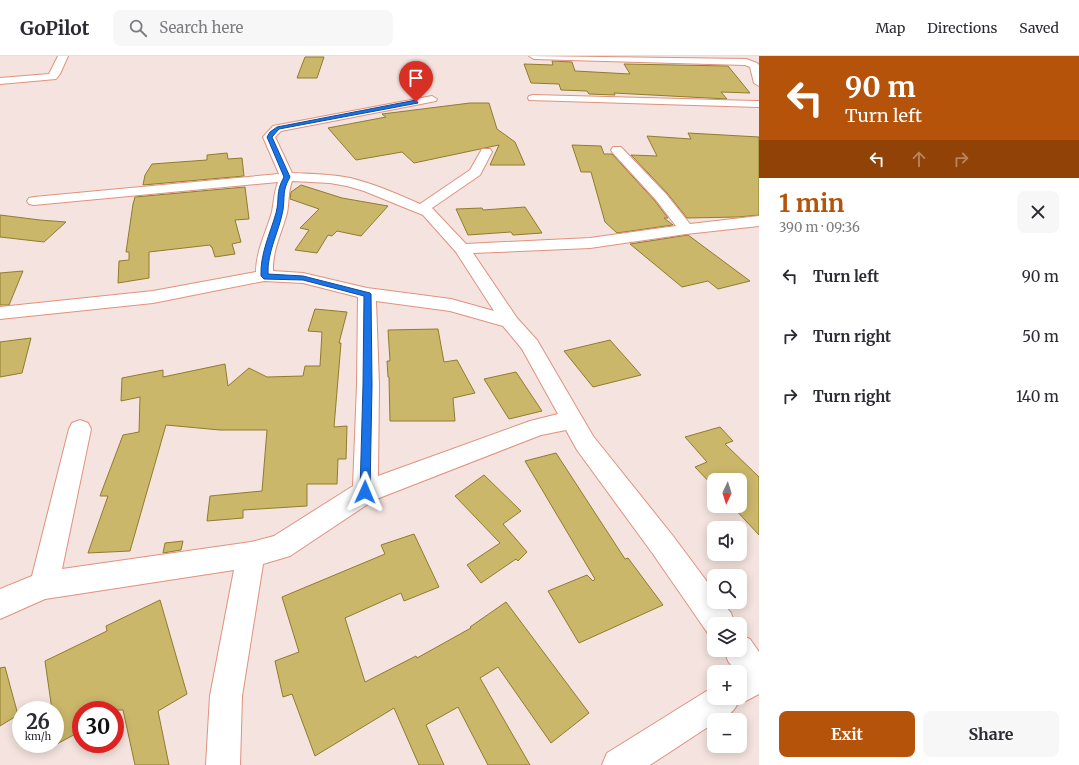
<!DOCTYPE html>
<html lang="en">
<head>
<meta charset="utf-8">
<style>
  body { margin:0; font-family:Merriweather,serif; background:#f7f7f7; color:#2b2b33; height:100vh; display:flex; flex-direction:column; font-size:15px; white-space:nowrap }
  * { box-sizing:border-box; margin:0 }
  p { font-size:13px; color:#7c7c81 }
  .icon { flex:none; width:22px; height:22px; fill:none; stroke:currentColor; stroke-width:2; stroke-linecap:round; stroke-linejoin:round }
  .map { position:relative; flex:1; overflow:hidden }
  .side { display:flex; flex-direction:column; background:#fff; width:320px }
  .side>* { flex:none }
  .top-card { background:#b45309; color:#fff; overflow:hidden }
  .needle { width:26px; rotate:184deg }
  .fabs { position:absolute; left:707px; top:417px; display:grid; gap:8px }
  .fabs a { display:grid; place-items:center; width:40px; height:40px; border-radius:8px; background:#fff; box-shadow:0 2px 10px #0003; font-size:20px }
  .speed { position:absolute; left:12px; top:645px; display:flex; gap:8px; font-size:20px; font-weight:700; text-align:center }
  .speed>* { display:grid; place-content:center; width:52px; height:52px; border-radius:50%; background:#fff; box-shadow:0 2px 10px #0003; line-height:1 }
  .speed small { font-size:10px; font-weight:400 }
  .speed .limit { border:6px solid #d22; background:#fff; color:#111 }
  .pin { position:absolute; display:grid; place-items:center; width:34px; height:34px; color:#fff; margin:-41px -17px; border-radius:50% 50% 50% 0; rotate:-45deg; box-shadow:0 0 4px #0007 }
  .pin .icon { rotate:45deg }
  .me { position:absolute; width:44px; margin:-22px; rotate:1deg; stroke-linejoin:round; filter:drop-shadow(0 0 3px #0008) }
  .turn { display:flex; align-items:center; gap:14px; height:84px; padding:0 20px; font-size:18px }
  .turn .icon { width:52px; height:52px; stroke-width:2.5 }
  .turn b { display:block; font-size:28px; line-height:34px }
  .lanes { display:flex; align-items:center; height:38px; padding:0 20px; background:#0003; justify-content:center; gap:20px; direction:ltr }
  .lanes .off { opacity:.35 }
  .round { display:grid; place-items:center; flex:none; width:42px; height:42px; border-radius:8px; background:#f7f7f7 }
  .overview { display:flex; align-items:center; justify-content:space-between; height:68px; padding:0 20px }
  h1 { font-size:24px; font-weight:700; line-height:30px; color:#b45309 }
  .primary-button { display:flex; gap:8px; margin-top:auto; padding:8px 20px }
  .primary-button a { flex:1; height:46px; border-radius:8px; background:#b45309; color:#fff; font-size:16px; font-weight:700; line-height:46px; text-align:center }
  .primary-button a+a { background:#f7f7f7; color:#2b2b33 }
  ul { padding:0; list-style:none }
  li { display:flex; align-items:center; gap:12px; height:60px; padding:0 20px }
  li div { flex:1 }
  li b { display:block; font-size:15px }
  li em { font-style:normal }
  header { display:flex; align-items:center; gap:24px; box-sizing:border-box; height:56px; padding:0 20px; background:#fff; border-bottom:1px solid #e1e1e2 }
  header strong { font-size:19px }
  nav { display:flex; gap:22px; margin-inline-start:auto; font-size:14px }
  .search { width:280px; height:36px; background:#f7f7f7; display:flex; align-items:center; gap:10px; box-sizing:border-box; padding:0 14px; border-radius:8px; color:#7c7c81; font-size:15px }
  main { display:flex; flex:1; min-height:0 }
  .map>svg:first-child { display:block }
  .building { fill:#cbb76a; stroke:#907c2e }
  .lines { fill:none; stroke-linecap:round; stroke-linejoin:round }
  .minor-casing { stroke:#e0927e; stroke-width:2 }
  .minor { fill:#fff; fill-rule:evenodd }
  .route { fill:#1a73e8; stroke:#114b97 }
</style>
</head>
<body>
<header>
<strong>GoPilot</strong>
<div class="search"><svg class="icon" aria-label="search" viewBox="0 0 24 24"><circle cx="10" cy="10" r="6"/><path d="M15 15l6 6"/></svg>Search here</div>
<nav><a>Map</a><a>Directions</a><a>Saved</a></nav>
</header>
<main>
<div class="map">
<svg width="759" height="709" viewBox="0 0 759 709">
  <rect width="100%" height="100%" fill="#f4e3de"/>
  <g class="building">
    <polygon points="305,1 324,1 317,22 297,22"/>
    <polygon points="552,5 572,6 575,15 630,18 624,8 728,10 750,37 721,36 727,43 614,37 615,39 589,38 587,35 561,34 559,28 531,27 524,8 553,9"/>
    <polygon points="470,47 489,47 497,73 515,86 525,109 490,109 499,89 414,107 402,96 356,104 328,72 386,61 382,58"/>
    <polygon points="688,77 759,81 759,159 738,161 687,162 667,137 631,99 657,100 647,80 691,83"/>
    <polygon points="572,89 601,90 604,98 612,98 655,145 668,162 664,162 673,169 617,177 605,166 591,116 581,116"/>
    <polygon points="227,97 228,103 242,102 244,120 143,129 145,119 152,108 207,104 207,99"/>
    <polygon points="301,129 342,142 388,150 361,180 337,175 332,180 328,179 317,197 295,194 309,174 300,172 319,153 290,143 291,136"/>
    <polygon points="245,131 249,163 235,164 241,186 232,188 235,198 215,201 212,191 211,191 210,189 149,196 149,222 118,227 119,205 129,204 129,196 126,196 133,148 135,141"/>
    <polygon points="525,151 542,177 513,179 511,176 468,179 456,153 482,152 483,154"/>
    <polygon points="0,159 40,164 66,166 44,186 0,181"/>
    <polygon points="688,179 750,225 718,233 708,225 682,231 630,188"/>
    <polygon points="23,215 9,249 0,249 0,217"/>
    <polygon points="315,253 347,256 339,287 341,287 334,371 347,370 346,403 338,403 337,428 307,428 307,450 243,454 243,462 207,465 210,440 262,435 267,374 220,374 166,369 130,495 88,497 108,440 100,440 123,379 139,376 140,341 121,345 122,322 163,314 163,321 225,308 228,330 249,312 267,321 303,320 305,310 320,310 322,276 308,275"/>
    <polygon points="438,273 444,306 457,304 475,337 453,342 455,365 390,365 389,321 388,321 387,305 390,305 388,274"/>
    <polygon points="31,282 22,317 0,321 0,286"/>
    <polygon points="610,284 641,319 593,331 564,295"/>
    <polygon points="516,316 542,355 509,363 484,323"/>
    <polygon points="720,371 733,385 725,388 759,421 759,479 732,450 740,450 740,424 714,424 714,431 695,411 707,406 685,381"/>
    <polygon points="556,397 625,503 628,502 663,549 579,587 548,535 587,519 593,525 595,523 525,405"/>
    <polygon points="484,419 521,455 503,468 527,496 518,505 516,503 481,527 467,509 500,487 455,440"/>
    <polygon points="414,478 439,531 404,545 401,537 345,562 365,626 416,600 417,602 471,572 470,571 506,546 589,657 551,687 498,611 480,622 530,709 488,709 458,651 426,669 444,709 419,709 394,652 315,700 292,638 283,641 275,605 299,596 282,541 385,498 381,489"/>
    <polygon points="183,485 181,494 163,497 165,487"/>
    <polygon points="160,544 187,638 158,655 169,709 135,709 123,654 81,654 81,675 55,689 55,654 52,654 45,605 107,575 106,570"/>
    <polygon points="5,611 18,659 0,670 0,612"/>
  </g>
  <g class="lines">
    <defs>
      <g id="minor">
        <polygon points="58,0 68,0 60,18 56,23 0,28 0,22 49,18"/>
        <polygon points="529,0 746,3 757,7 759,9 759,30 754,27 750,11 745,9 534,3"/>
        <polygon points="533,39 756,45 759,45 759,51 529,44 528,42 529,40"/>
        <path d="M432 40 437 43 436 45 281 75 275 81 292 117C311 118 331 118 350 122 375 128 397 138 420 148L470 114 482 93H490L492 96 480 119 432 152 466 188 590 182 676 170 656 144 613 97 611 94 613 91H621L666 138 690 168 759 160V170L686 178 590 192 473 197 517 262 537 284 593 380 673 480 714 535V546H722L731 557 735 568H714V580L709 579 653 498 577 394 566 374 541 379 374 444 290 500 263 508 242 640 240 709H206L210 640 234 514 45 543 0 563V533L32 520 69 373 72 367 80 364 88 367 91 373 62 513 251 486 274 480 353 430 357 329 358 241 303 227 264 225 153 247 0 263V251L153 235 256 216C256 195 266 177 272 156 274 146 274 136 278 126L34 149 29 148 27 145 29 142 34 141 279 118 263 81 273 70ZM292 125 330 127 347 130 364 135 423 159 456 196 494 255 451 243 367 232 303 217 273 215C272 195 282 176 287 157 289 146 288 136 292 125ZM376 245 450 255 503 270 522 293 558 358 530 365 378 420 379 329Z"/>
        <path d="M740 579 750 583 759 596V638L740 648 738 647C734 656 724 664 714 664V667L650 709H602L607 697 713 631 714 630V642H740V616H736L728 605 724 594H740Z"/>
      </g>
    </defs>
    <use href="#minor" class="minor-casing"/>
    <use href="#minor" class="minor"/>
  </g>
  <path class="route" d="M416 44 418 47 279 73 272 81 290 121C282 135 285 140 283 154 279 176 267 196 268 218L303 220 370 237 371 238 372 329 370 436 369 439 365 441 362 439 360 436 363 329 364 240 303 224 264 223 261 220C260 198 270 178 276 157 280 142 275 137 284 121L267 81 270 76 277 71Z"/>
</svg>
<div class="fabs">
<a><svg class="needle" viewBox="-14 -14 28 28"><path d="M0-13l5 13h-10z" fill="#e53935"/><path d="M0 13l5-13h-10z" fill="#7c7c81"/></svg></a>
<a><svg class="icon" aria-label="sound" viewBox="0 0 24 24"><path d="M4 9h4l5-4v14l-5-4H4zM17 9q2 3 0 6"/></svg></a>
<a><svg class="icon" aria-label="search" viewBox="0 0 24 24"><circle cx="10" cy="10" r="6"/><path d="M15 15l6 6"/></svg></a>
<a><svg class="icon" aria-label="layers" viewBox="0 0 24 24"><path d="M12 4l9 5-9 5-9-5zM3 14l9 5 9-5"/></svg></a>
<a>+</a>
<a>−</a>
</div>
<div class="speed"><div>26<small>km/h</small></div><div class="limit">30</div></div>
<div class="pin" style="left:416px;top:46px;background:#d93025"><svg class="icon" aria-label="arrive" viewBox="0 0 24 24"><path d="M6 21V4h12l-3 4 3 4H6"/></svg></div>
<svg class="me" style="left:365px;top:436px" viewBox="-20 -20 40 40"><path d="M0-17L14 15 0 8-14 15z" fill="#1a73e8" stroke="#fff" stroke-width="4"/></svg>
</div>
<section class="side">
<div class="top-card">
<div class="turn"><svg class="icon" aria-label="left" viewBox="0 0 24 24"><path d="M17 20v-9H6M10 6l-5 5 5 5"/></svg><div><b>90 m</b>Turn left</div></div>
<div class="lanes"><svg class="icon" aria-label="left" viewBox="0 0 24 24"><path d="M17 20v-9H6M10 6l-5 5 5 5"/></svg><svg class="icon off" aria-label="ahead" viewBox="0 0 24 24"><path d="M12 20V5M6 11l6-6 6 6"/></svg><svg class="icon off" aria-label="right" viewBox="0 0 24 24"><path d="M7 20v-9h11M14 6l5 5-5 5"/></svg></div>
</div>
<div class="overview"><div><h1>1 min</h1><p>390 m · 09:36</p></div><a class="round"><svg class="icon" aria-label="close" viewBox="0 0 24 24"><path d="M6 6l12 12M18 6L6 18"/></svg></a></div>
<ul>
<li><svg class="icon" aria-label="left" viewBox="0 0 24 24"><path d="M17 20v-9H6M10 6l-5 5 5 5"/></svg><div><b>Turn left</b></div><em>90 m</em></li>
<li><svg class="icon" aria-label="right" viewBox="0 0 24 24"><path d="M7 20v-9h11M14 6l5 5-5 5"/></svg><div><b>Turn right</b></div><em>50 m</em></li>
<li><svg class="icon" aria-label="right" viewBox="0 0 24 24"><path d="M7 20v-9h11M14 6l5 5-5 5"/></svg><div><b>Turn right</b></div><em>140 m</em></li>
</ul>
<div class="primary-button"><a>Exit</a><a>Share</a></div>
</section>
</main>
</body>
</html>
